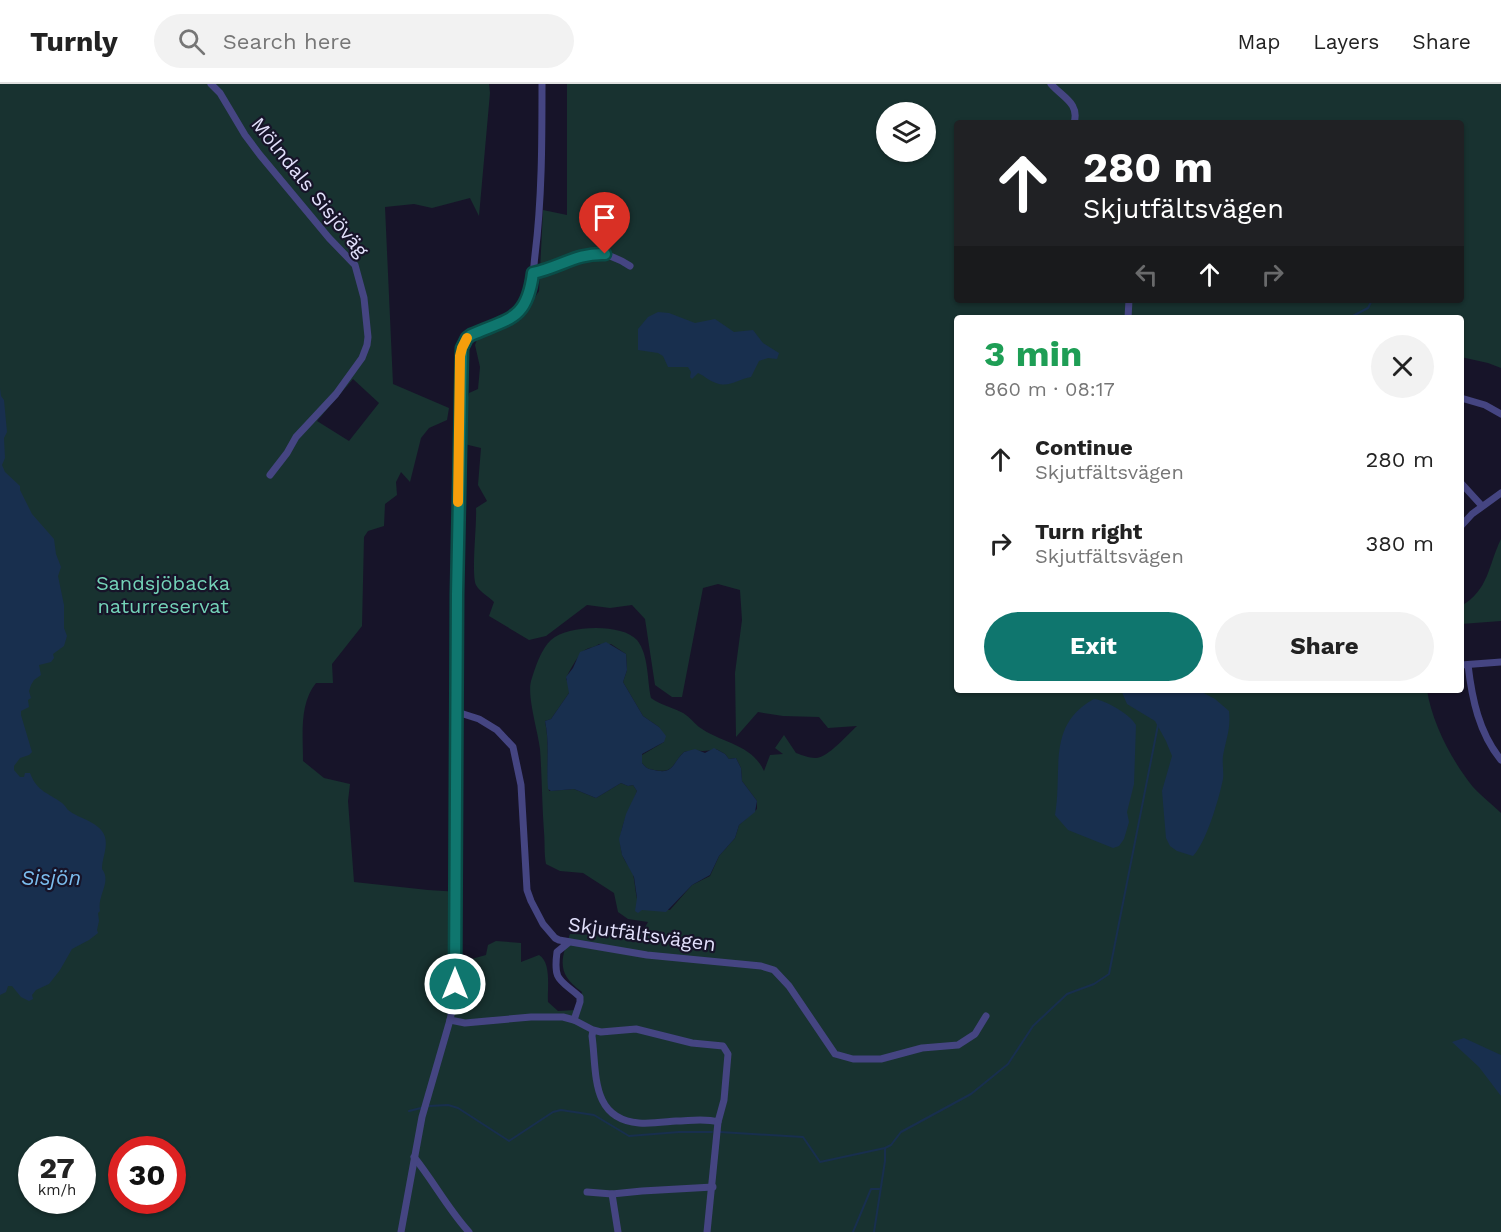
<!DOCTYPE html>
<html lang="en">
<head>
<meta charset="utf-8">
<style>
  body { margin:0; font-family:"Work Sans",sans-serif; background:#f2f2f2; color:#222; height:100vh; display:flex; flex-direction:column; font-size:22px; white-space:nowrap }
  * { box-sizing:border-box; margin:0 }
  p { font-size:20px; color:#767676 }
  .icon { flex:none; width:33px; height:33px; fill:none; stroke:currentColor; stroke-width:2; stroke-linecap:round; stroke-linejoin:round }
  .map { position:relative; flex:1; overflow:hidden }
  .sheet { position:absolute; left:954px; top:231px; width:510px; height:378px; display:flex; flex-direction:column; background:#fff; border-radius:6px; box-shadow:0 2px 4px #0004 }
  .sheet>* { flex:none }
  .banner { position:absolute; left:954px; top:36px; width:510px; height:183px; border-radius:6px; box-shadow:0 2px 4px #0004; background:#202124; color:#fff; overflow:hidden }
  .tools { position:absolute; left:876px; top:18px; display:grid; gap:12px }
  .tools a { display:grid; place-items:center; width:60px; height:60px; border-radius:50%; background:#fff; box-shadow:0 2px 4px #0004; font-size:30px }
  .speed { position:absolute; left:18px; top:1052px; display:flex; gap:12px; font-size:30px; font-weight:700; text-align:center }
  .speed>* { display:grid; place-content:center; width:78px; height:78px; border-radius:50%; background:#fff; box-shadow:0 2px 4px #0004; line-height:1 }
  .speed small { font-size:15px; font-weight:400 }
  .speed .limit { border:9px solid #d22; background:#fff; color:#111 }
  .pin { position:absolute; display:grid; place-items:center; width:51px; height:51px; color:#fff; margin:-62px -26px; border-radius:50% 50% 50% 0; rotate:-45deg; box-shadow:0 0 6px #0007 }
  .pin .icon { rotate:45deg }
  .me { position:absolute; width:66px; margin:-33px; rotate:0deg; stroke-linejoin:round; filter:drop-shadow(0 0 4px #0008) }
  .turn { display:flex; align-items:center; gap:21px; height:126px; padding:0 30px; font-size:27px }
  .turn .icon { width:78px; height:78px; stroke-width:2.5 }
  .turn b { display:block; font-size:42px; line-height:51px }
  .lanes { display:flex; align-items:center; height:57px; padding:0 30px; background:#0003; justify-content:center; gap:30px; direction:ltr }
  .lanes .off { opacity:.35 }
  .round { display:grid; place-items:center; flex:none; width:63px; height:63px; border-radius:32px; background:#f2f2f2 }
  .summary { display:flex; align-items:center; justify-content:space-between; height:102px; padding:0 30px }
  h1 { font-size:36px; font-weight:700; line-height:45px; color:#1e9e55 }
  .button { display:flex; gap:12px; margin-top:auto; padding:12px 30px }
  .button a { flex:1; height:69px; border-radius:36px; background:#0f766e; color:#fff; font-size:24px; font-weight:700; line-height:69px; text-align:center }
  .button a+a { background:#f2f2f2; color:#222 }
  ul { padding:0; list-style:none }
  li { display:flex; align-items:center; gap:18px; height:84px; padding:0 30px }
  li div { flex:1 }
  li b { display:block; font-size:22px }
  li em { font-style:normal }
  header { display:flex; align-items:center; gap:36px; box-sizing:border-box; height:84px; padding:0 30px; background:#fff; border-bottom:2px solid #e0e0e0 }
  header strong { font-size:28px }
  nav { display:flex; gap:33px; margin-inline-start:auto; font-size:21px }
  .search { width:420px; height:54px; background:#f2f2f2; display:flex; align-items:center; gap:15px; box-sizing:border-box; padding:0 21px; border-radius:33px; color:#767676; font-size:22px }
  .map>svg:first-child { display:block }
  .green { fill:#183230; fill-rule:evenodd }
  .water { fill:#182f4e }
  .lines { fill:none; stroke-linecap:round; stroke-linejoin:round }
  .stream { stroke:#182f4e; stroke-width:2 }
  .minor { stroke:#454582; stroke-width:7 }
  .route-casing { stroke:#0a4d48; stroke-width:15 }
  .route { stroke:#0f766e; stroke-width:10 }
  .slow { stroke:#f59e0b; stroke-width:10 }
  .labels { text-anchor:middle; stroke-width:4.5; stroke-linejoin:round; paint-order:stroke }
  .street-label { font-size:20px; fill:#e2e0fb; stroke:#171429 }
  .park-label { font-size:20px; fill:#74d3b8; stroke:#171429 }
  .water-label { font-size:21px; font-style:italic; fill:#7bbdee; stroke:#171429 }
</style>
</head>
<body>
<header>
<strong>Turnly</strong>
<div class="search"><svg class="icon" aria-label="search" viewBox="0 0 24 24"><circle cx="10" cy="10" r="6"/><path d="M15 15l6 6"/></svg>Search here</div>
<nav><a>Map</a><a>Layers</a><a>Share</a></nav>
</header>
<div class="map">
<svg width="1501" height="1148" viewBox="0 0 1501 1148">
  <rect width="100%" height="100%" fill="#171429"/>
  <g class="green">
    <path d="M0 0H489L490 9 479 132 470 114 432 124 414 120 385 123 393 300 449 324 447 336 429 344 421 354 410 398 401 388 396 398 397 411 385 420 384 442 368 447 364 453 362 542 332 580 333 599H316C299 620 303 651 303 677L324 694 350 700 348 717 354 798 428 806 460 808 457 879 486 871 488 861 496 857 521 859V878L539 871C552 879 547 905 548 918L558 927 576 926 582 908C557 890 560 877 570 850L640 852 648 838 628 835 618 828 614 809 583 789 560 787 546 780C544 769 545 759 544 748 542 721 542 693 540 665 538 647 527 613 531 597 535 584 541 565 551 556 567 541 622 539 637 556 649 571 647 596 651 614 661 621 671 623 681 628 688 631 693 638 699 643 721 659 752 660 764 687L770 671 783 670 775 664 784 651 796 669C802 671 809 674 815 674 827 675 847 651 857 642L828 644 819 633 783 632 758 628 736 653 735 589 742 536 740 506 718 500 703 504 682 613H672L655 601 645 535 632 521 610 524 587 521 546 552 529 556 489 532 494 518C489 513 479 507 476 501 471 490 477 440 476 424L487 417 478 401 481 364 460 359 463 333 469 309 478 305 480 283 475 261 478 253 520 236 539 207 543 126 567 131V0H1501V284L1488 279 1461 273V234H957V606H1427C1432 639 1452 677 1473 703 1481 712 1492 720 1501 729V1148H0ZM886 28H926V68H886ZM957 39H1461V216H957ZM353 295 379 319 349 357 317 337ZM599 560H611L626 570 627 586 623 598 643 632 659 643 664 658 642 671V679C646 684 648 685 654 686 675 690 672 679 684 668 696 665 704 669 716 665L725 670 729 675 736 674 741 684 742 697 757 717V725L739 741 735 754 719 772 710 792 692 801 670 826H642C635 816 636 803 633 790 631 783 624 778 622 770 616 744 629 730 637 707L633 701 628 702 621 699 596 714 574 705 549 707C546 684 550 660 545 637L551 635 569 609V601L566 595C568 589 579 569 585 566 590 563 594 564 599 560ZM32 1065H82V1116H32ZM122 1065H172V1116H122Z"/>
    <path d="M1501 455V537L1461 540V522C1489 506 1488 482 1501 455Z"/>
  </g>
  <g class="water">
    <path d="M658 228 669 229 695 239 715 235 734 248 753 246 763 259 779 269 777 275 768 274 759 277 751 293C739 295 729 304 716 299 709 297 705 292 698 289L692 295 690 293 691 288 688 283H668L663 272 658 269 638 266V245L648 233Z"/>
    <path d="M0 304 1 312 4 316 7 348 4 354 5 374 2 381 5 388 20 402V406L32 430 54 455 56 470 61 483 58 492 64 521V544L67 552 64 562 53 570 54 574 51 578 39 581 41 591 34 596 31 601 29 607 31 614 28 616 29 623 21 627V631L32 668 29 671 20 674 14 682V686L20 693H24L25 689H30C37 708 49 709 62 719 65 721 66 724 68 726 79 735 101 738 105 753 108 764 102 774 102 785 112 798 97 811 100 827L98 829 99 837 97 846 98 849 89 856 72 865 60 886 49 900 36 906 32 911 33 915 29 917 21 913 12 902H8L6 908 0 911Z"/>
    <path d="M606 558 626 570 627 586 623 598 643 632 659 643 666 652 664 658 642 670V679C646 684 648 685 654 686 674 691 672 679 684 668L695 665 705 669 714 664 725 670 729 675 736 674 741 684 742 697 757 717 755 728 739 741 735 754 719 772 710 791 692 801 666 828 642 826 638 829 635 827 637 814 634 793 622 771 619 755 626 730 637 707 633 701 628 702 621 699 596 714 574 705 551 707 548 705C546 682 550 660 545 637L551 635 569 609 566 593 573 584 580 568Z"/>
    <path d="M1121 606H1198L1215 615 1229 627C1231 645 1226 655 1223 672 1222 680 1224 688 1223 695 1219 715 1206 759 1193 772L1177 767 1170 762 1166 754 1162 707 1172 672 1166 657 1155 637 1127 620Z"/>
    <path d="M1094 615C1105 616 1130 630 1136 641L1134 700 1127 728 1129 738 1124 755 1119 762 1113 764 1068 746 1055 731C1063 686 1046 641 1094 615Z"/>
    <polygon points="1464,954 1501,971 1501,1012 1479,983 1452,958"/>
  </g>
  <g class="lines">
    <g class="stream">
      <polyline points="1349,234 1368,224 1372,216"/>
      <polyline points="429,1022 448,1021 458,1024 509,1057 553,1028 561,1026 594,1031 629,1052 679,1048 712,1048"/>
      <polyline points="409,1027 421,1024"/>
      <polyline points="720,1048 803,1053 820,1078 885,1064"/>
      <polyline points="853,1148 871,1105 880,1105"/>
      <polyline points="874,1148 885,1077 885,1064 891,1061 901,1048 971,1010 1008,980 1033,942 1067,910 1094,900 1109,890 1158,641"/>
    </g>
    <g class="minor">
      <polyline points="211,0 220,9 245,51 260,71 329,154 355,181 364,214 368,253 367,261 362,274 336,310 296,353 287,369 270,391"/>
      <path d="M1051 0C1062 13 1080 19 1074 39"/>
      <path d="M533 189C573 180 589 155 630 182"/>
      <polyline points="1128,234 1129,216"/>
      <polyline points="1461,314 1485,321 1501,330"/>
      <polyline points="1461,399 1482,422"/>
      <polyline points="1461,442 1472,430 1501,409"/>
      <polyline points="1461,581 1501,578"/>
      <path d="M1468 581C1472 615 1479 649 1501 676"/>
      <polyline points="457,628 479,635 497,646 513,663 521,701 527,806 531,817 543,840 555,854 559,856 647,871 761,882 774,886 789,902 835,970 853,975 881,975 922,964 958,961 975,950 986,932"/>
      <path d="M568 859 557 868C553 898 560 895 580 913V918L574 936"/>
      <path d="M450 936 465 939 531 933H563L574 936 593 946 601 948 636 945 692 959 723 962 728 970 724 1016 718 1038C705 1034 689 1037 676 1037 664 1038 651 1040 639 1039 590 1035 597 988 592 952L593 946"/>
      <path d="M414 1073C434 1098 448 1125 469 1148"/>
      <polyline points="587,1108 612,1110 642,1107 713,1103"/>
      <polyline points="612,1110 618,1148"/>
      <path d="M401 1148 422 1033 450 936 455 912 460 272C465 236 511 249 525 221 533 205 533 188 535 171 542 115 542 57 542 0"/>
      <polyline points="707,1148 718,1038"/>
    </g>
  </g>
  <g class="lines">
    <defs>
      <path id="route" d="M455 900 457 510 462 264 467 254 471 251C510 234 527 236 533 189 561 183 576 169 605 170"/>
    </defs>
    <use href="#route" class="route-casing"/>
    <use href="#route" class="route"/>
    <polyline class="slow" points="458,418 460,272 462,264 467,254"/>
  </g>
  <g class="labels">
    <g class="street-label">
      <text transform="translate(310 103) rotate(51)" y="7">Mölndals Sisjöväg</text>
      <text transform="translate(642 850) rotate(8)" y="7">Skjutfältsvägen</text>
    </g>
    <g class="park-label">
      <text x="163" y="506">Sandsjöbacka<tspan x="163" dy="23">naturreservat</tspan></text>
    </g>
    <g class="water-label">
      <text x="51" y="801">Sisjön</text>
    </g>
  </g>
</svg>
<div class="tools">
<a><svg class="icon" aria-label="layers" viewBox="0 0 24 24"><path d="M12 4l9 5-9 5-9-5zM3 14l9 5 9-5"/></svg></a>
</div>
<div class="speed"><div>27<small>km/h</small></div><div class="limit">30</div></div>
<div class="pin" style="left:605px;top:170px;background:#d93025"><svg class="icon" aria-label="arrive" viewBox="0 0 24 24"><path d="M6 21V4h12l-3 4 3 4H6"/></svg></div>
<svg class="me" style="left:455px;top:900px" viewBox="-20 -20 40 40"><circle r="17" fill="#0f766e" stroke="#fff" stroke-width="3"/><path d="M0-11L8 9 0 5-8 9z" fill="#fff"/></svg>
<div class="banner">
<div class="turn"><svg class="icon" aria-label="ahead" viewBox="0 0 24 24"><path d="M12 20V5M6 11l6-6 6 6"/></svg><div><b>280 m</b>Skjutfältsvägen</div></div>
<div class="lanes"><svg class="icon off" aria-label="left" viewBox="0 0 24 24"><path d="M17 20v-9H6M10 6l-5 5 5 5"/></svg><svg class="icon" aria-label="ahead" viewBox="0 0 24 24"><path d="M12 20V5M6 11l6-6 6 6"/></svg><svg class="icon off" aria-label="right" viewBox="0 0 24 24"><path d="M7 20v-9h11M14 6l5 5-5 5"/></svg></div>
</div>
<section class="sheet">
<div class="summary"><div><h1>3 min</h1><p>860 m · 08:17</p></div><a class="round"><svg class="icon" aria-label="close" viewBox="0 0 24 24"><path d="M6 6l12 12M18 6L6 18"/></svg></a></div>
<ul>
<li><svg class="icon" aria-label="ahead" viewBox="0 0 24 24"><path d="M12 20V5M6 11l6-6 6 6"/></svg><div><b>Continue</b><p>Skjutfältsvägen</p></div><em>280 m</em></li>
<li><svg class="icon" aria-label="right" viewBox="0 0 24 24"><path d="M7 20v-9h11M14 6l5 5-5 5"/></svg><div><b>Turn right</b><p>Skjutfältsvägen</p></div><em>380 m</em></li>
</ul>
<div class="button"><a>Exit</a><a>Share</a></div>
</section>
</div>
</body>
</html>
